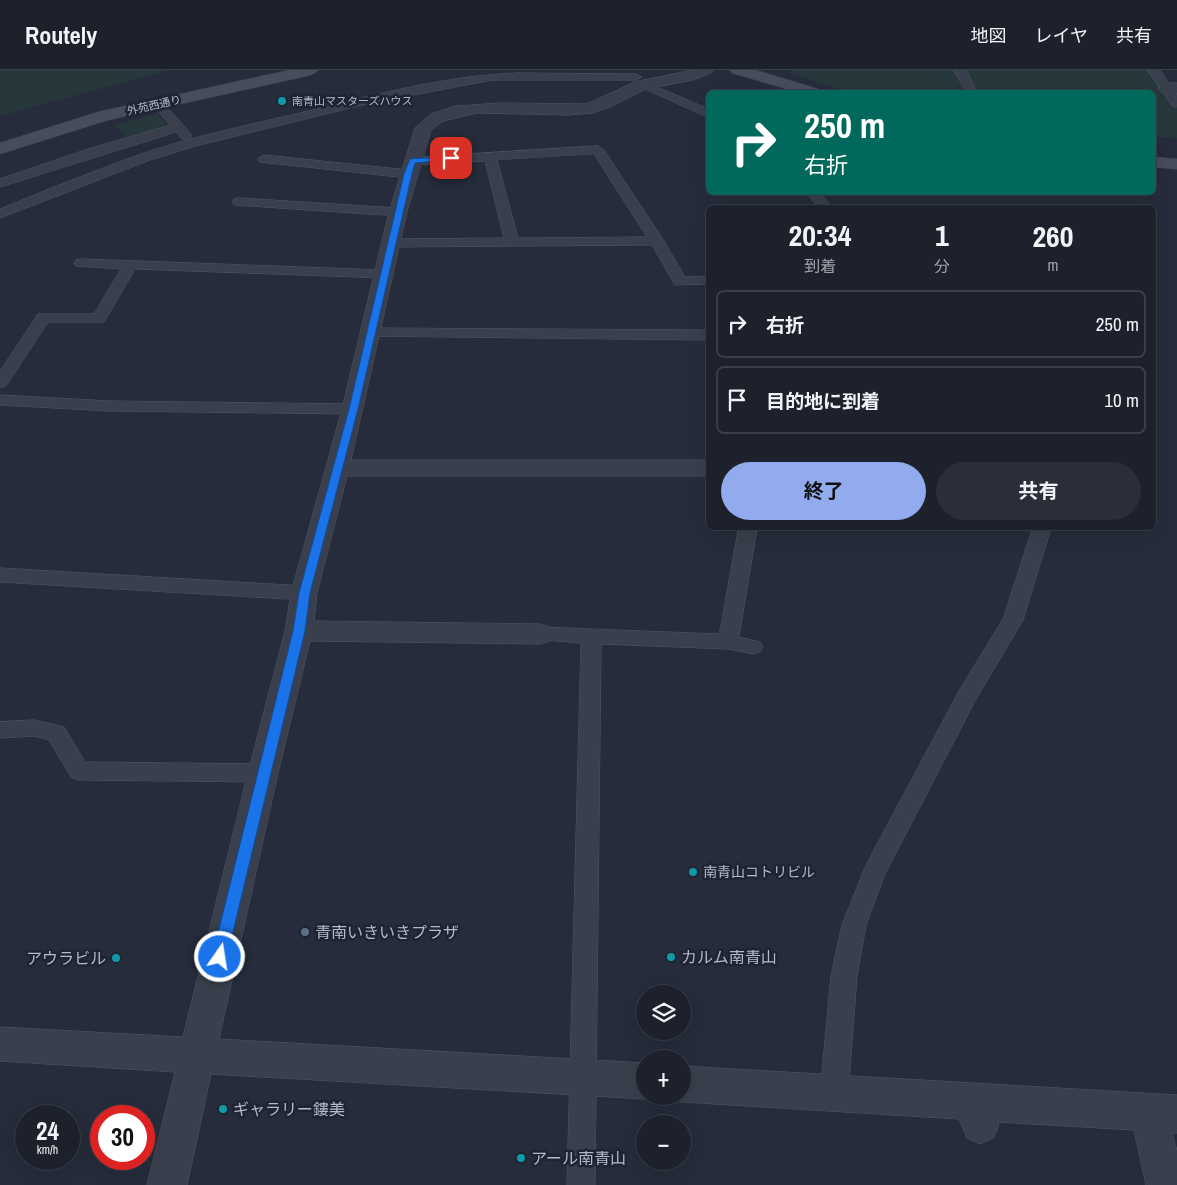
<!DOCTYPE html>
<html lang="ja">
<head>
<meta charset="utf-8">
<style>
  body { margin:0; font-family:"Archivo Narrow","Noto Sans JP",sans-serif; background:#292e38; color:#f1f3f6; height:100vh; display:flex; flex-direction:column; font-size:19px; white-space:nowrap }
  * { box-sizing:border-box; margin:0 }
  p { font-size:16px; color:#a0a3a9 }
  .icon { flex:none; width:28px; height:28px; fill:none; stroke:currentColor; stroke-width:2; stroke-linecap:round; stroke-linejoin:round }
  .map { position:relative; flex:1; overflow:hidden }
  .panel { position:absolute; left:706px; top:135px; width:450px; height:325px; display:flex; flex-direction:column; background:#1c212c; border-radius:8px; box-shadow:0 5px 20px #0002,0 0 0 1px #3a3e48 }
  .panel>* { flex:none }
  .hud { position:absolute; left:706px; top:20px; width:450px; height:105px; border-radius:8px; box-shadow:0 5px 20px #0002,0 0 0 1px #3a3e48; background:#00695c; color:#fff; overflow:hidden }
  .buttons { position:absolute; left:636px; top:915px; display:grid; gap:10px }
  .buttons a { display:grid; place-items:center; width:55px; height:55px; border-radius:50%; background:#1c212c; box-shadow:0 5px 20px #0002,0 0 0 1px #3a3e48; font-size:25px }
  .speed { position:absolute; left:15px; top:1035px; display:flex; gap:10px; font-size:25px; font-weight:700; text-align:center }
  .speed>* { display:grid; place-content:center; width:65px; height:65px; border-radius:50%; background:#1c212c; box-shadow:0 5px 20px #0002,0 0 0 1px #3a3e48; line-height:1 }
  .speed small { font-size:12px; font-weight:400 }
  .speed .limit { border:8px solid #d22; background:#fff; color:#111 }
  .pin { position:absolute; display:grid; place-items:center; width:42px; height:42px; color:#fff; margin:-21px; border-radius:10px; box-shadow:0 2px 8px #0006 }
  .me { position:absolute; width:55px; margin:-28px; rotate:13deg; stroke-linejoin:round; filter:drop-shadow(0 0 4px #0008) }
  .turn { display:flex; align-items:center; gap:18px; height:105px; padding:0 15px; font-size:22px }
  .turn .icon { width:65px; height:65px; stroke-width:2.5 }
  .turn b { display:block; font-size:35px; line-height:42px }
  .eta { display:flex; justify-content:space-evenly; align-items:center; height:85px; text-align:center }
  .eta b { font-size:30px; font-weight:700; line-height:35px }
  .action { display:flex; gap:10px; margin-top:auto; padding:10px 15px }
  .action a { flex:1; height:58px; border-radius:30px; background:#92abef; color:#111; font-size:20px; font-weight:700; line-height:58px; text-align:center }
  .action a+a { background:#292e38; color:#f1f3f6 }
  ul { padding:0; list-style:none }
  li { display:flex; align-items:center; gap:15px; height:68px; margin:0 10px 8px; padding:0 5px; border:2px solid #3a3e48; border-radius:8px }
  li div { flex:1 }
  li b { display:block; font-size:19px }
  li em { font-style:normal }
  header { display:flex; align-items:center; gap:30px; box-sizing:border-box; height:70px; padding:0 25px; background:#1c212c; border-bottom:1px solid #3a3e48 }
  header strong { font-size:24px }
  nav { display:flex; gap:28px; margin-inline-start:auto; font-size:18px }
  .map>svg:first-child { display:block }
  .green { fill:#27383c }
  .lines { fill:none; stroke-linecap:round; stroke-linejoin:round }
  .service-casing { stroke:#515764; stroke-width:1 }
  .minor-casing { stroke:#515764; stroke-width:1 }
  .secondary-casing { stroke:#424855; stroke-width:1 }
  .service { fill:#393f4c; fill-rule:evenodd }
  .minor { fill:#393f4c; fill-rule:evenodd }
  .secondary { fill:#484d5e; fill-rule:evenodd }
  .route { fill:#1a73e8; stroke:#114b97 }
  .culture-dot { fill:#0f9aa8; stroke:#1e2431; stroke-width:2 }
  .service-dot { fill:#5c6f8a; stroke:#1e2431; stroke-width:2 }
  .labels { text-anchor:middle; stroke-width:5; stroke-linejoin:round; paint-order:stroke }
  .far-poi-label { font-size:11px; fill:#b5bac7; stroke:#1e2431; text-anchor:start }
  .far-street-label { font-size:11px; fill:#b5bac7; stroke:#1e2431 }
  .poi-label { font-size:14px; fill:#b5bac7; stroke:#1e2431; text-anchor:start }
  .near-poi-label { font-size:16px; fill:#b5bac7; stroke:#1e2431; text-anchor:start }
</style>
</head>
<body>
<header>
<strong>Routely</strong>
<nav><a>地図</a><a>レイヤ</a><a>共有</a></nav>
</header>
<div class="map">
<svg width="1177" height="1115" viewBox="0 0 1177 1115">
  <rect width="100%" height="100%" fill="#262c3b"/>
  <g class="green">
    <polygon points="0,0 169,0 0,46"/>
    <polygon points="792,0 1149,0 1177,39 1177,68 1154,67 1154,22 849,22 791,4"/>
    <polygon points="158,44 166,54 159,58 127,66 114,55"/>
  </g>
  <g class="lines">
    <defs>
      <g id="service">
        <polygon points="954,0 966,0 977,22 967,22"/>
        <polygon points="1148,0 1160,0 1177,25 1177,37 1173,36"/>
        <path d="M518 3 636 4 642 7 636 10H492L366 34 196 76 150 90 0 148V139C46 120 94 101 141 84 198 65 258 53 317 39 381 23 452 5 518 3Z"/>
        <polygon points="645,12 709,39 709,48 641,17 639,15"/>
        <polygon points="157,29 161,30 190,63 192,66 190,69 182,69 176,62 0,117 0,109 85,80 170,55 151,33"/>
        <path d="M598 76 604 80 664 171 685 207 709 206V214L675 215 652 175 391 177 384 173 391 169 504 168 485 91 412 95 406 91 407 88ZM594 84 647 167 518 168 497 90Z"/>
        <polygon points="264,85 408,100 414,104 408,108 260,92 258,89"/>
        <polygon points="807,122 820,122 832,138 819,138"/>
        <polygon points="239,128 398,138 405,142 398,146 234,135 232,132 234,129"/>
        <polygon points="81,189 384,200 391,204 384,208 135,199 104,252 48,252 6,316 0,318 0,301 38,244 94,244 121,199 76,196 74,193 76,190"/>
        <polygon points="369,258 709,260 709,270 364,266 361,263 364,260"/>
        <polygon points="0,325 110,331 353,334 359,335 361,339 359,343 353,344 110,341 0,335"/>
        <polygon points="739,458 757,458 739,567 760,572 763,577 760,582 753,584 728,579 601,574 595,1115 567,1115 581,573 533,569 530,564 533,559 540,557 719,564"/>
        <polygon points="1033,458 1051,458 1023,550 975,631 885,804 866,855 857,906 848,1024 844,1033 834,1037 824,1033 820,1024 831,906 842,855 866,795 959,621 1003,549"/>
        <polygon points="0,498 304,516 311,518 314,523 311,528 304,530 0,512"/>
        <polygon points="34,650 64,657 85,692 263,694 271,697 274,703 271,709 263,712 79,710 71,707 49,670 34,666 0,668 0,652"/>
      </g>
      <g id="minor">
        <polygon points="693,0 713,0 711,3 693,10 646,19 610,37 593,43 569,45 477,43 443,51 431,60 407,142 351,390 709,390 709,406 347,406 317,523 314,551 540,554 550,557 554,564 550,571 540,574 310,571 278,703 219,969 645,993 645,1026 652,1026 645,1029 211,1004 187,1115 147,1115 175,1002 0,991 0,957 183,967 248,703 285,561 291,523 342,339 389,142 415,58 431,44 456,36 501,33 587,34 635,12"/>
        <polygon points="1166,13 1177,13 1177,23 1160,21 1158,18"/>
        <polygon points="682,996 1177,1025 1177,1063 1172,1063 1177,1081 1177,1115 1146,1115 1134,1060 998,1052 999,1055 993,1068 980,1074 967,1068 959,1049 682,1032 669,1026 682,1026"/>
      </g>
      <g id="secondary">
        <polygon points="290,0 319,0 311,5 108,50 0,84 0,73 98,42"/>
        <polygon points="730,0 755,0 818,19 820,22 797,22 732,3"/>
        <polygon points="1154,87 1177,89 1177,99 1154,97"/>
      </g>
    </defs>
    <use href="#service" class="service-casing"/>
    <use href="#minor" class="minor-casing"/>
    <use href="#secondary" class="secondary-casing"/>
    <use href="#service" class="service"/>
    <use href="#minor" class="minor"/>
    <use href="#secondary" class="secondary"/>
  </g>
  <polygon class="route" points="451,86 453,90 415,93 412,104 358,339 310,523 305,561 227,887 225,891 220,893 215,891 212,887 293,561 299,523 349,339 404,104 410,89"/>
  <g class="culture-dot">
    <circle cx="282" cy="31" r="5"/>
    <circle cx="693" cy="802" r="5"/>
    <circle cx="671" cy="887" r="5"/>
    <circle cx="116" cy="888" r="5"/>
    <circle cx="223" cy="1039" r="5"/>
    <circle cx="521" cy="1088" r="5"/>
  </g>
  <circle class="service-dot" cx="305" cy="862" r="5"/>
  <g class="labels">
    <g class="far-poi-label">
      <text x="292" y="35">南青山マスターズハウス</text>
    </g>
    <g class="far-street-label">
      <text transform="translate(154 35) rotate(-13)" y="4">外苑西通り</text>
    </g>
    <g class="poi-label">
      <text x="703" y="807">南青山コトリビル</text>
    </g>
    <g class="near-poi-label">
      <text x="315" y="868">青南いきいきプラザ</text>
      <text x="681" y="893">カルム南青山</text>
      <text x="106" y="894" text-anchor="end">アウラビル</text>
      <text x="233" y="1045">ギャラリー鏤美</text>
      <text x="531" y="1094">アール南青山</text>
    </g>
  </g>
</svg>
<div class="buttons">
<a><svg class="icon" aria-label="layers" viewBox="0 0 24 24"><path d="M12 4l9 5-9 5-9-5zM3 14l9 5 9-5"/></svg></a>
<a>+</a>
<a>−</a>
</div>
<div class="speed"><div>24<small>km/h</small></div><div class="limit">30</div></div>
<div class="pin" style="left:451px;top:88px;background:#d93025"><svg class="icon" aria-label="arrive" viewBox="0 0 24 24"><path d="M6 21V4h12l-3 4 3 4H6"/></svg></div>
<svg class="me" style="left:220px;top:887px" viewBox="-20 -20 40 40"><circle r="17" fill="#1a73e8" stroke="#fff" stroke-width="3"/><path d="M0-11L8 9 0 5-8 9z" fill="#fff"/></svg>
<div class="hud">
<div class="turn"><svg class="icon" aria-label="right" viewBox="0 0 24 24"><path d="M7 20v-9h11M14 6l5 5-5 5"/></svg><div><b>250 m</b>右折</div></div>
</div>
<section class="panel">
<div class="eta">
<div><b>20:34</b><p>到着</p></div>
<div><b>1</b><p>分</p></div>
<div><b>260</b><p>m</p></div>
</div>
<ul>
<li><svg class="icon" aria-label="right" viewBox="0 0 24 24"><path d="M7 20v-9h11M14 6l5 5-5 5"/></svg><div><b>右折</b></div><em>250 m</em></li>
<li><svg class="icon" aria-label="arrive" viewBox="0 0 24 24"><path d="M6 21V4h12l-3 4 3 4H6"/></svg><div><b>目的地に到着</b></div><em>10 m</em></li>
</ul>
<div class="action"><a>終了</a><a>共有</a></div>
</section>
</div>
</body>
</html>
